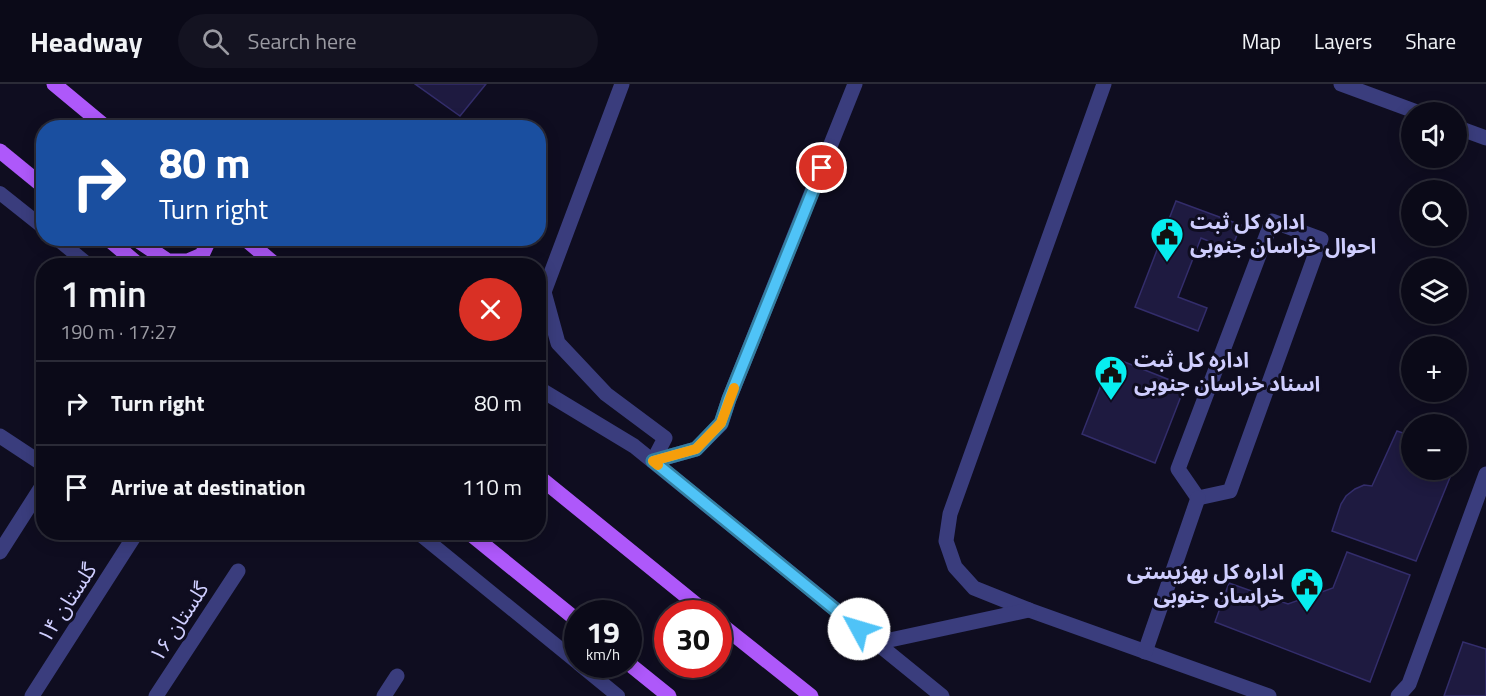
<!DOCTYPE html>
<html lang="en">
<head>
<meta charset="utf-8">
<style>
  body { margin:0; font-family:"Titillium Web","Noto Sans Arabic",sans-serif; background:#141321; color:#f1f3f6; height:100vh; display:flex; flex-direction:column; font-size:22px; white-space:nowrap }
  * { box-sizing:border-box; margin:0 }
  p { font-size:20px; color:#9a9aa2 }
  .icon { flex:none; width:33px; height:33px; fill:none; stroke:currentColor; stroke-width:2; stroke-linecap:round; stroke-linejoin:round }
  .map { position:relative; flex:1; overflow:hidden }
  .panel { position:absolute; left:36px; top:174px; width:510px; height:282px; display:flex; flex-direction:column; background:#0b0a18; border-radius:24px; box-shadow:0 3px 15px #0003,0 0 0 2px #2b2b37 }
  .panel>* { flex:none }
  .banner { position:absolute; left:36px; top:36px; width:510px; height:126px; border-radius:24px; box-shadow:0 3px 15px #0003,0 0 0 2px #2b2b37; background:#1a4fa0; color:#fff; overflow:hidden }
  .controls { position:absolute; left:1401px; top:18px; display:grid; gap:12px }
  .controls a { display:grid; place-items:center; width:66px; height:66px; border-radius:50%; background:#0b0a18; box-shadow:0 3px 15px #0003,0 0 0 2px #2b2b37; font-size:30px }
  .speed { position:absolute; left:564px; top:516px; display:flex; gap:12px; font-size:30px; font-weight:700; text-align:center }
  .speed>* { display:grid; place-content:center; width:78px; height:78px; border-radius:50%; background:#0b0a18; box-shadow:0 3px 15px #0003,0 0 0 2px #2b2b37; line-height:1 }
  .speed small { font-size:15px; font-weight:400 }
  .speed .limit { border:9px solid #d22; background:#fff; color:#111 }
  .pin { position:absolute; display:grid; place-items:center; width:51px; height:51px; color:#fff; margin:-26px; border:3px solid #fff; border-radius:50%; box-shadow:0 2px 6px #0007 }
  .me { position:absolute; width:66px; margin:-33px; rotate:309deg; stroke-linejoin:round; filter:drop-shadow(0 0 4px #0008) }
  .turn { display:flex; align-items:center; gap:21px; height:126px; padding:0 24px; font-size:27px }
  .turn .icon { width:78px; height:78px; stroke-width:2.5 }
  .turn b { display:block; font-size:42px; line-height:51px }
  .round { display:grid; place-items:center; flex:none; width:63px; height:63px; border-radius:32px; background:#141321 }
  .summary { display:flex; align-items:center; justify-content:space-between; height:102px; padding:0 24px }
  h1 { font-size:36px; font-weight:600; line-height:45px }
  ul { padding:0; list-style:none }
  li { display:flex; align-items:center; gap:18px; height:84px; padding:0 24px; border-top:2px solid #2b2b37 }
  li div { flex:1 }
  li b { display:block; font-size:22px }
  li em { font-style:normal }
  header { display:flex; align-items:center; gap:36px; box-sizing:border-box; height:84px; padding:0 30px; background:#0b0a18; border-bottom:2px solid #2b2b37 }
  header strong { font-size:28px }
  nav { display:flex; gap:33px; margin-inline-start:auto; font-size:21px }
  .search { width:420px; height:54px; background:#141321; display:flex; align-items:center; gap:15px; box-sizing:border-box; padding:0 21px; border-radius:33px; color:#9a9aa2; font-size:22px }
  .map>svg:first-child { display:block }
  .building { fill:#1e1a40; stroke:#332d6b; stroke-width:1.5 }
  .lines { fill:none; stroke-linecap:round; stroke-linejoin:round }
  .pedestrian { stroke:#3a3d7d; stroke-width:14 }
  .minor { stroke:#3a3d7d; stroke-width:15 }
  .primary { stroke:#ae58fa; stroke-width:15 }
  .route-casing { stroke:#337fa1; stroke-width:15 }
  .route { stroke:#4fc3f7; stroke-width:10 }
  .slow { stroke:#f59e0b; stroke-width:10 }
  .labels { text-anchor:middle; stroke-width:6; stroke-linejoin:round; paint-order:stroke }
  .poi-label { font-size:21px; font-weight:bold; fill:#cfcefe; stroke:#0f0d20; text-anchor:start }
  .street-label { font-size:21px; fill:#cfcefe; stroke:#0f0d20 }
</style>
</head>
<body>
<header>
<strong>Headway</strong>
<div class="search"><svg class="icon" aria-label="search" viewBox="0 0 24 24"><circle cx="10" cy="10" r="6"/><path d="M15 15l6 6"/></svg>Search here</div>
<nav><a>Map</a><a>Layers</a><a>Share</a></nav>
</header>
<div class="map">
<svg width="1486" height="612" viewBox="0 0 1486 612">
  <rect width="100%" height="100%" fill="#0f0d20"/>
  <g class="building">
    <polygon points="415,0 486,0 460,32"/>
    <polygon points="1176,117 1241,141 1231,166 1201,154 1178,213 1207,224 1198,247 1135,223"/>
    <polygon points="1112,273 1185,302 1155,379 1082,350"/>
    <polygon points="1397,347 1412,352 1412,386 1453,386 1416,477 1332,447 1341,420 1346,412 1355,405 1364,401 1372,402"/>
    <polygon points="1347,468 1410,491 1370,598 1215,538 1229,499 1288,520 1333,504"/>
    <polygon points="1463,558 1486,565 1486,612 1444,612"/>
  </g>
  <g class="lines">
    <g class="pedestrian">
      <polyline points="0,109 44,144"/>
      <polyline points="56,154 90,182"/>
      <polyline points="417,448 578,579"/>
      <polyline points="579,580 618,612"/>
    </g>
    <g class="minor">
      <polyline points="622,0 544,208 558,259 606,310 665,354 653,377"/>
      <polyline points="1104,0 950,430 946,457 955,483 974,504 1029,526 1269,612"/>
      <polyline points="1341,0 1417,28"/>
      <polyline points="1456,43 1486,54"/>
      <polygon points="1272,137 1321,155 1230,407 1198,414 1178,385"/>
      <polyline points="538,304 634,362 942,612"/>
      <polyline points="0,352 44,381"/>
      <polyline points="653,377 696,365 721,340 729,315 855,0"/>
      <polyline points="0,468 44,399"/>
      <polyline points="876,559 1029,526"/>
      <polyline points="1145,568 1198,414"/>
      <polyline points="32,612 137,448"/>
      <polyline points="156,612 238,487"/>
      <polyline points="384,612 397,592"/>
      <polyline points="1398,612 1409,600 1486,390"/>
    </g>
    <g class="primary">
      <polyline points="54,0 107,44"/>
      <polyline points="0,67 44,103"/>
      <polyline points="107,154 140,182"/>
      <polyline points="134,154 168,177 188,177 202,171 208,158 207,154"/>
      <polyline points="244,154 277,182"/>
      <polyline points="538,392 708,530"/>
      <polyline points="468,448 578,537"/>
      <polyline points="718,538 811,612"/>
      <polyline points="628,579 669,612"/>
    </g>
  </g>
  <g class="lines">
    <defs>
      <polyline id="route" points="822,84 729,315 721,339 696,365 653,377 859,545"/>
    </defs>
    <use href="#route" class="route-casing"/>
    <use href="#route" class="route"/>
    <polyline class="slow" points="658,381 653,377 696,365 721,339 734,304"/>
  </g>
  <defs>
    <symbol id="civic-pin" viewBox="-11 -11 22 30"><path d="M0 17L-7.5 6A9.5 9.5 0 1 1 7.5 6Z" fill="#07eef0" stroke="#0f0d20"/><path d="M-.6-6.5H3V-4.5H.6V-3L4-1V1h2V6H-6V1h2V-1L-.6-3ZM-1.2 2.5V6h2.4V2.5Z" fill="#111"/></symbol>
  </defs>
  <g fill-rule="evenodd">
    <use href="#civic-pin" x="1148" y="131" width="38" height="52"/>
    <use href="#civic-pin" x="1092" y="269" width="38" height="52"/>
    <use href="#civic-pin" x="1288" y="481" width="38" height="52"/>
  </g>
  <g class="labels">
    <g class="poi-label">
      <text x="1190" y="145">اداره کل ثبت<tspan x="1190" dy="24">احوال خراسان جنوبی</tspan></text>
      <text x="1134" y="283">اداره کل ثبت<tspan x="1134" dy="24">اسناد خراسان جنوبی</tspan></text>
      <text x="1284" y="495" text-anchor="end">اداره کل بهزیستی<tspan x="1284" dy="24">خراسان جنوبی</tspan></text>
    </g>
    <g class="street-label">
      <text transform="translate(67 519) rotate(-57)" y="7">گلستان ۱۴</text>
      <text transform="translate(179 538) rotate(-57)" y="7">گلستان ۱۶</text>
    </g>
  </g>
</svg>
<div class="controls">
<a><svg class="icon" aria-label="sound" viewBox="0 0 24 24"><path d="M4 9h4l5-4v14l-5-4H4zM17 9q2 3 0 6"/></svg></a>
<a><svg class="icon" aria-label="search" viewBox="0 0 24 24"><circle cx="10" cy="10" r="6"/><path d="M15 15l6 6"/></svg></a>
<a><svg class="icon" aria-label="layers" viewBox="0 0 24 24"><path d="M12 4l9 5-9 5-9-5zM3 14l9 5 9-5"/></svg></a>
<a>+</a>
<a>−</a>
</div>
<div class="speed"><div>19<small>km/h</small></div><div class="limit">30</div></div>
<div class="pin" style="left:822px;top:84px;background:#d93025"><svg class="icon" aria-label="arrive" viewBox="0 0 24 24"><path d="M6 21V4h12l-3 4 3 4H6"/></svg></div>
<svg class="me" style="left:859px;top:545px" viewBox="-20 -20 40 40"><circle r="19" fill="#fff"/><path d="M0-13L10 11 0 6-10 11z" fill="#4fc3f7"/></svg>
<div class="banner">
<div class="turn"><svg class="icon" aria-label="right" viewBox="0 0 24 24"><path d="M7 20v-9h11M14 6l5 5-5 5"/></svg><div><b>80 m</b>Turn right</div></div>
</div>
<section class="panel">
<div class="summary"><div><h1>1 min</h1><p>190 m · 17:27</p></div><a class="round" style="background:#d93025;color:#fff"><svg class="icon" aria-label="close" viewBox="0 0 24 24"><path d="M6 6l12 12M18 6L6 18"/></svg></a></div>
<ul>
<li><svg class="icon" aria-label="right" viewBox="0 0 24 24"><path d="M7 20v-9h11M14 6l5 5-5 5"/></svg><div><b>Turn right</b></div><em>80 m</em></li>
<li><svg class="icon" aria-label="arrive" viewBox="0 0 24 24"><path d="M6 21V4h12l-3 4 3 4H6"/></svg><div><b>Arrive at destination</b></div><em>110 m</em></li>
</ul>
</section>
</div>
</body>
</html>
